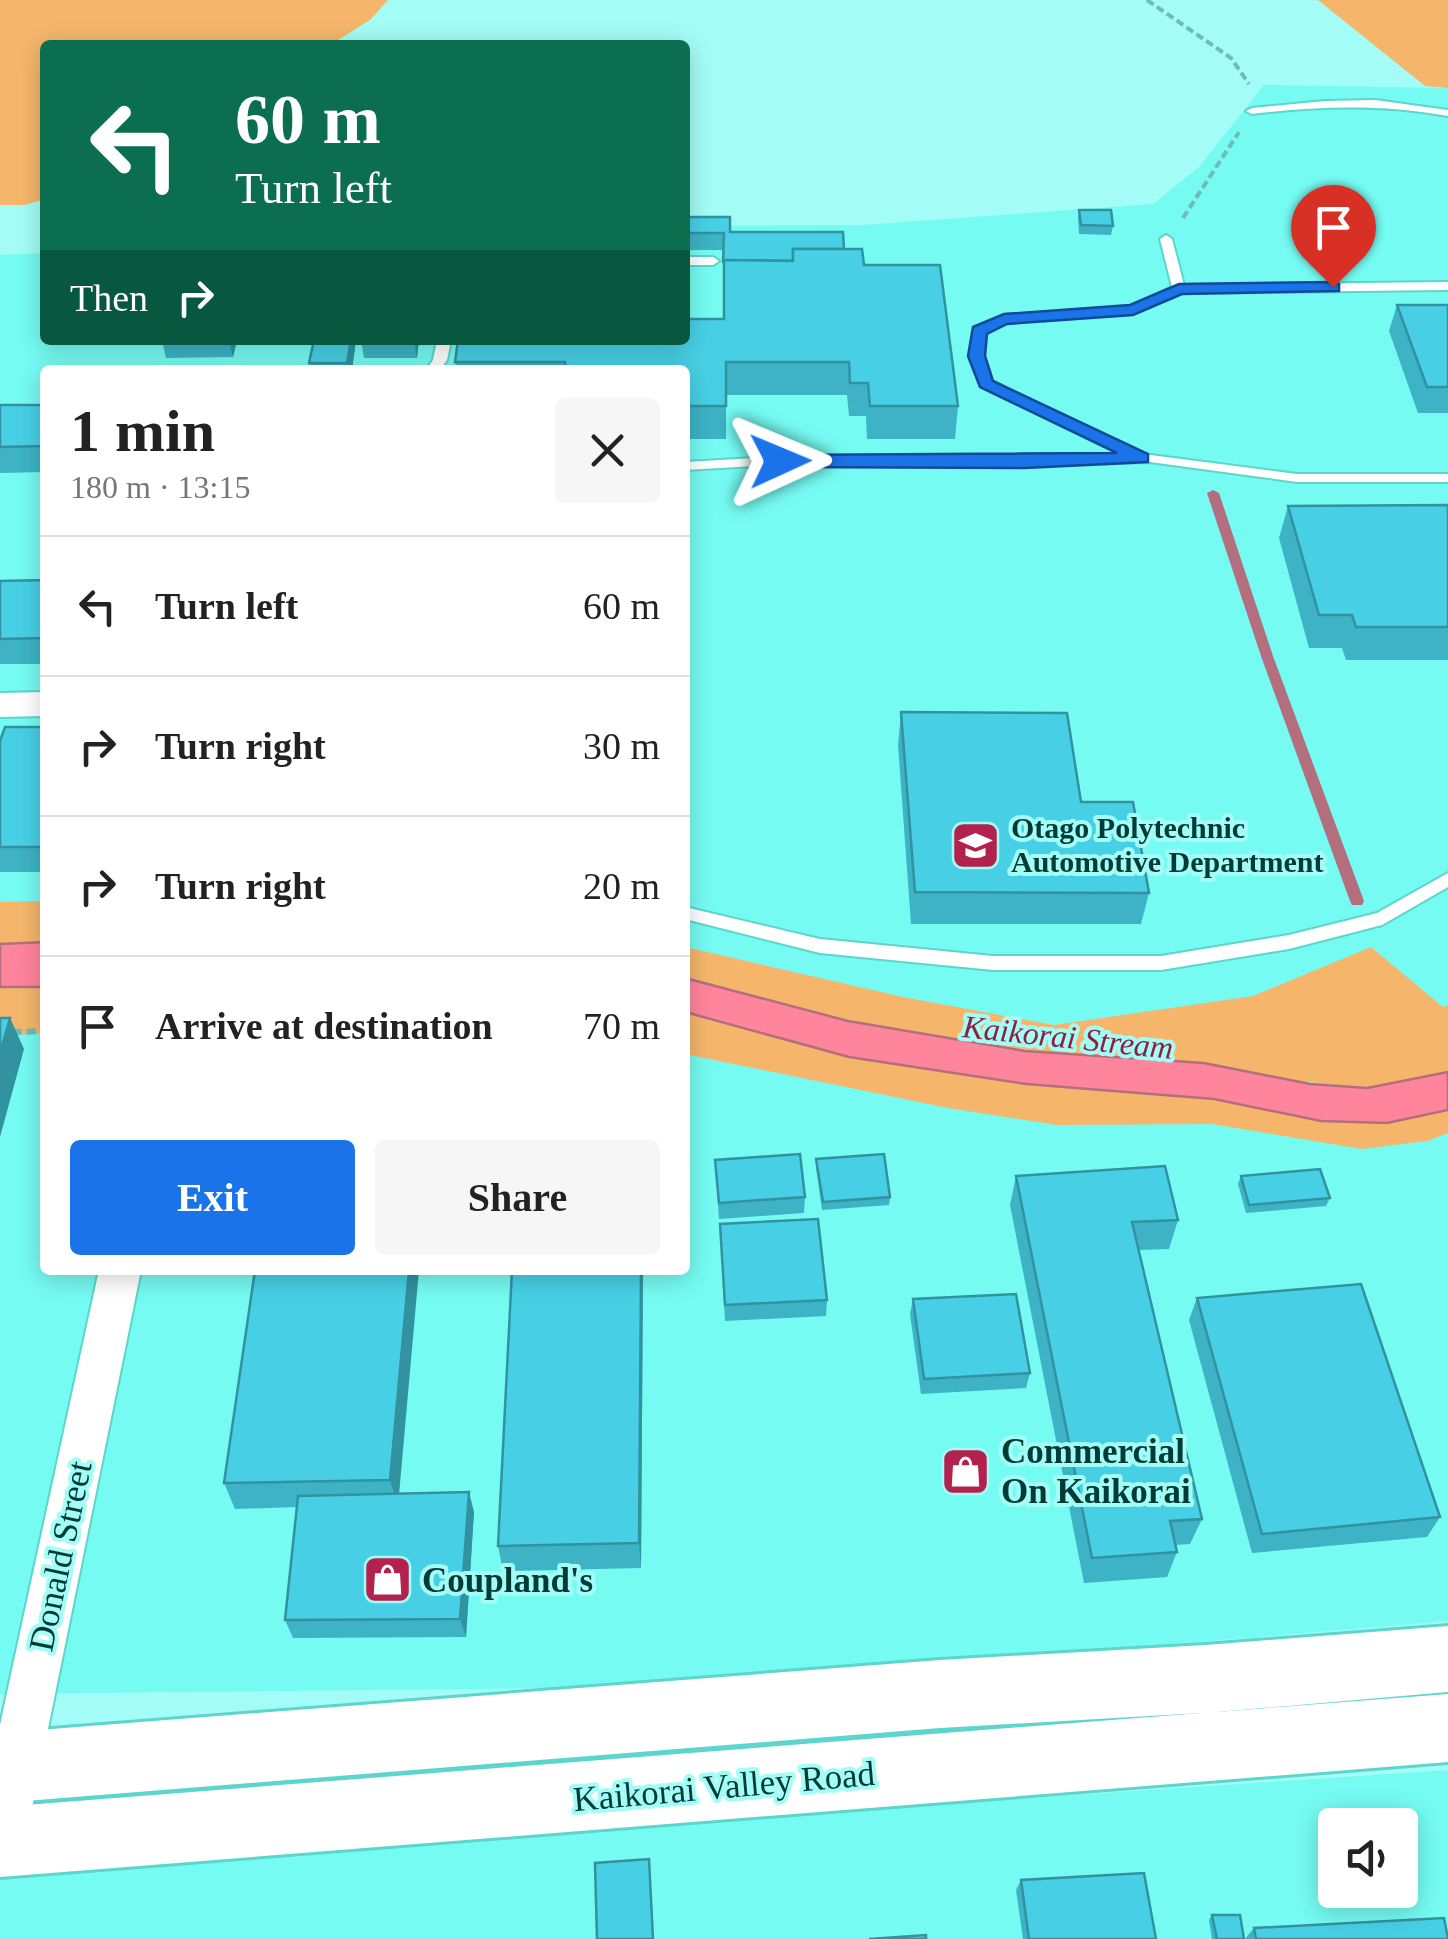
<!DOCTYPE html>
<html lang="en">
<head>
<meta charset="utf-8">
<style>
  body { margin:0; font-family:Georgia,serif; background:#f6f6f6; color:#222; height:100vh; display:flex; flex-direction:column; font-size:38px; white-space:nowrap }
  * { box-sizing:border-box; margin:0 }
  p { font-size:32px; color:#767676 }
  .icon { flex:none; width:55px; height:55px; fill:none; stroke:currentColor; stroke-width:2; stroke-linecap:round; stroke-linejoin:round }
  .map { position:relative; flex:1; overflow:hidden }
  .details { position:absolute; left:40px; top:365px; width:650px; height:910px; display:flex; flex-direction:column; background:#fff; border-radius:10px; box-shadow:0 5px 25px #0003 }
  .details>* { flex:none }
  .banner { position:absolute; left:40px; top:40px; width:650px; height:305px; border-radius:10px; box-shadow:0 5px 25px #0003; background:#0b6e4f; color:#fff; overflow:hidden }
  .fabs { position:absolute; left:1318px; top:1808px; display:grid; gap:20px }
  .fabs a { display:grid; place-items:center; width:100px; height:100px; border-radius:10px; background:#fff; box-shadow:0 5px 25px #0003; font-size:50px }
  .pin { position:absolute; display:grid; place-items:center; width:85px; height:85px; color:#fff; margin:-102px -42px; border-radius:50% 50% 50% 0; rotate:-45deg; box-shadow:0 0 10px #0007 }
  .pin .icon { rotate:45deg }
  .me { position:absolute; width:110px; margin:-55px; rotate:89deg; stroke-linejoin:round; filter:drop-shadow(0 0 8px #0008) }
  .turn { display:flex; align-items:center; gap:35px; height:210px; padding:0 30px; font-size:45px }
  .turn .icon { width:130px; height:130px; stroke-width:2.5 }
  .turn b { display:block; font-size:70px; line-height:85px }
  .then { display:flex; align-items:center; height:95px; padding:0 30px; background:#0003; gap:20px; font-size:38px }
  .round { display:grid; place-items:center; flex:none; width:105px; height:105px; border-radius:10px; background:#f6f6f6 }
  .headline { display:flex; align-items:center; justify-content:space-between; height:170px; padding:0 30px }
  h1 { font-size:60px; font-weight:800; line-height:75px }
  .button { display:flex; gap:20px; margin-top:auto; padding:20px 30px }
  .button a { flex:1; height:115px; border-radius:10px; background:#1a73e8; color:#fff; font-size:40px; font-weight:800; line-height:115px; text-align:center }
  .button a+a { background:#f6f6f6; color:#222 }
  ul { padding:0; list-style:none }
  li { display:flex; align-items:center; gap:30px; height:140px; padding:0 30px; border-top:2px solid #e0e0e0 }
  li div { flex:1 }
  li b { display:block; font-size:38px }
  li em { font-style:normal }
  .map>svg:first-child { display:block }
  .built { fill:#75fbf2; fill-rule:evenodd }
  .green { fill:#f5b66c }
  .water { fill:#ff859c; stroke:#b36f7e; stroke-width:2.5 }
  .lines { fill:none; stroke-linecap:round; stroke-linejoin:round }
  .stream { fill:#b36f7e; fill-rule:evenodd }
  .lane-casing { stroke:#5cd5cd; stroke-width:4 }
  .street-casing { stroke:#5cd5cd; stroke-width:4 }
  .secondary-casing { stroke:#5cd5cd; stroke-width:6 }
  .path-far1 { stroke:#6dbcb7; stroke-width:4; stroke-dasharray:8 4; stroke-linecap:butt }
  .path { stroke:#6dbcb7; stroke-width:6; stroke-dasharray:9 5; stroke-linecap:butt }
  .lane { fill:#fff; fill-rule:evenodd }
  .street { fill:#fff; fill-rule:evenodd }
  .secondary { fill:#fff; fill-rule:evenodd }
  .wall { fill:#3db3c5 }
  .shaded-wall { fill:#3292a0 }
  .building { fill:#47d0e5; stroke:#3292a0; stroke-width:2.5 }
  .route { fill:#1a73e8; stroke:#114b97; stroke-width:2.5 }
  .labels { text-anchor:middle; stroke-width:8; stroke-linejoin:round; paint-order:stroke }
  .poi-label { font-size:30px; font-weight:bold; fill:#013b38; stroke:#a3fdf6; text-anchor:start }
  .water-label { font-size:32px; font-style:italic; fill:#8c213f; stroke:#a3fdf6 }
  .near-poi-label { font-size:35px; font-weight:bold; fill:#013b38; stroke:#a3fdf6; text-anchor:start }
  .near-street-label { font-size:35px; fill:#013b38; stroke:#a3fdf6 }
</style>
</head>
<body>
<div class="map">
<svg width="1448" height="1939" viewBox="0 0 1448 1939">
  <rect width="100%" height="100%" fill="#a3fdf6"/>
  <g class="built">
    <path d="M1264 85 1448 88V1621L661 1687 0 1694V255L45 253V340H685V226L863 225 1153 204 1199 167ZM45 370H685V1270H45Z"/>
    <path d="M1448 1770V1939H0V1867ZM1335 1825H1400V1890H1335Z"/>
  </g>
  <g class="green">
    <polygon points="0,0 388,0 370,20 330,45 45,45 45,199 25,205 0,205"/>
    <polygon points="1318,0 1448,0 1448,88 1425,86"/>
    <polygon points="45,901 45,942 0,944 0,902"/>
    <polygon points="685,947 903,997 1054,1025 1253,996 1371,947 1443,1007 1448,1005 1448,1072 1367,1088 1023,1053 848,1021 685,977"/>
    <polygon points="0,987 45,987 45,1033 0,1036"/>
    <polygon points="685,1012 850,1057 1026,1084 1214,1099 1321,1121 1387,1123 1448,1110 1448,1133 1427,1141 1362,1149 1212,1124 1057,1125 948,1108 685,1054"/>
  </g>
  <g class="water">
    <polygon points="45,942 45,987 0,987 0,944"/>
    <polygon points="685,978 848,1021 1025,1051 1204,1063 1310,1084 1367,1088 1448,1072 1448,1110 1387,1123 1321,1121 1214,1099 1026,1084 849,1057 685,1012"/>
  </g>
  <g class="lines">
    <polygon class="stream" points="1213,490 1219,493 1273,656 1364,901 1362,905 1352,905 1350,901 1261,656 1207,493"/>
    <defs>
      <g id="lane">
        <path d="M1375 100 1448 110V116C1382 104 1318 106 1252 114L1246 111 1252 108 1325 101Z"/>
        <polygon points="1166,235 1172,239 1184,285 1448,282 1448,290 1181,293 1133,314 1007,323 985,333 984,356 992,381 1143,454 1297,474 1448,474 1448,482 1297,482 1150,462 1025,466 811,463 685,470 685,462 811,455 1025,458 1123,455 981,386 970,356 973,331 1004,315 1131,306 1172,287 1160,239"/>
        <polygon points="685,257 713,257 719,261 713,265 685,265"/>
        <polygon points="437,340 451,340 447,360 440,370 426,370 433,360"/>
        <polygon points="1448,873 1448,887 1382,925 1289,949 1161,970 993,970 820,953 685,919 685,907 820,939 993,956 1161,956 1289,935 1377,913"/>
      </g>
      <g id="street">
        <polygon points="45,692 45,716 0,717 0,693"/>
        <polygon points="99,1270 141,1270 25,1842 18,1860 0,1867 0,1725"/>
      </g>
      <polygon id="secondary" points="1448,1626 1448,1692 1217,1712 1448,1694 1448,1762 0,1877 0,1807 1201,1713 940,1728 0,1803 0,1733 940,1660 1205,1645"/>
    </defs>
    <use href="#lane" class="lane-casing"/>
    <use href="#street" class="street-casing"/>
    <use href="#secondary" class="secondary-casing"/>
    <g class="path-far1">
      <polyline points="1147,0 1231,58 1249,84"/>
      <polyline points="1183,218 1239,132"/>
    </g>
    <polyline class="path" points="0,1025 17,1032 45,1031"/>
    <use href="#lane" class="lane"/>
    <use href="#street" class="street"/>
    <use href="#secondary" class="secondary"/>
  </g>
  <g class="wall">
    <polygon points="1079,210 1113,226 1111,235 1079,234 1078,218"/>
    <polygon points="685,217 730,232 844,249 864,265 958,406 955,439 867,439 866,416 849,416 847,395 726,395 726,439 685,439 685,370 456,370 455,362 724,319 724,250 685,250"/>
    <polygon points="1397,305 1448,305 1448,413 1418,413 1389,331"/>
    <polygon points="162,340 237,340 233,357 166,358"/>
    <polygon points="314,340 356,340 352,370 311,370 309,363"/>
    <polygon points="361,340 419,340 417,358 364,358"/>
    <polygon points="0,405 45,405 45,472 0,473"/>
    <polygon points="1448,505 1448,660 1346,660 1342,648 1309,648 1279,538 1288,506"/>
    <polygon points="45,580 45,664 0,664 0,581"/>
    <polygon points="901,712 1081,802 1149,893 1141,924 911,924 898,745"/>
    <polygon points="45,727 45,872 0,872 0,741"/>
    <polygon points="816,1159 890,1197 889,1205 822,1210 816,1167"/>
    <polygon points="715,1160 805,1197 804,1213 719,1219"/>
    <polygon points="1016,1176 1178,1220 1169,1249 1138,1250 1202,1519 1190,1544 1176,1545 1177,1552 1167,1577 1084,1583 1010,1205"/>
    <polygon points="1241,1176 1330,1198 1326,1206 1246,1213 1238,1184"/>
    <polygon points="720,1224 827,1300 826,1316 725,1321"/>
    <polygon points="255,1270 399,1494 474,1512 466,1637 293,1638 285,1620 297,1507 235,1509 224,1483"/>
    <polygon points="512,1270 643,1270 641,1568 503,1571 498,1546"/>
    <polygon points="1197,1298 1440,1517 1427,1537 1252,1553 1189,1320"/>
    <polygon points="913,1299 1030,1373 1026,1388 921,1394 910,1314"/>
    <polygon points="1021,1880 1156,1939 1023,1939 1016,1890"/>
    <polygon points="1212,1915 1244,1939 1212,1939 1209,1920"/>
    <polygon points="1254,1928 1448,1939 1245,1939"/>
  </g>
  <g class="shaded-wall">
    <polygon points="229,340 237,340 233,357"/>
    <polygon points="351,340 356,340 352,370 348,370 347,363"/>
    <polygon points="414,340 419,340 417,358"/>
    <polygon points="10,1018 24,1049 0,1137 0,1053"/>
    <polygon points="409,1270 419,1270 398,1506 390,1480"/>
    <polygon points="641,1270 643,1270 641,1568 639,1543"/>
    <polygon points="469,1492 474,1512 466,1637 460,1619"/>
  </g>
  <g class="building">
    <polygon points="1079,210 1111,210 1113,226 1081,225"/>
    <polygon points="685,217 730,217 730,232 843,232 844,249 793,249 793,261 724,260 723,263 724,233 685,233"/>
    <polygon points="793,249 862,249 864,265 940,265 958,406 870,406 868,383 850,383 849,362 726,362 726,406 685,406 685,370 565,370 565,362 455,362 458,340 685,340 685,319 724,319 724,260 793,261"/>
    <polygon points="1397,305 1448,305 1448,387 1427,387"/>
    <polygon points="314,340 351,340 347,363 309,363"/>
    <polygon points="0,405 45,405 45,446 0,447"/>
    <polygon points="1448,505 1448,627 1356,627 1352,615 1319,615 1288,506"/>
    <polygon points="45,580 45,638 0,639 0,581"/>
    <polygon points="901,712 1067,713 1081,802 1133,802 1149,893 915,892"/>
    <polygon points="5,727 45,727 45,847 0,847 0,741"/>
    <polygon points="0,1018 10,1018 0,1053"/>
    <polygon points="800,1154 805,1197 719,1203 715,1160"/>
    <polygon points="884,1154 890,1197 823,1202 816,1159"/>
    <polygon points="1165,1166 1178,1220 1132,1222 1202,1519 1170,1521 1177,1552 1092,1558 1016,1176"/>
    <polygon points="1320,1169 1330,1198 1249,1205 1241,1176"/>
    <polygon points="818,1219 827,1300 725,1305 720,1224"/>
    <polygon points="255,1270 409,1270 390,1480 224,1483"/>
    <polygon points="512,1270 641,1270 639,1543 498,1546"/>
    <polygon points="1361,1284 1440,1517 1262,1534 1197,1298"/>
    <polygon points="1016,1294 1030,1373 924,1379 913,1299"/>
    <polygon points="469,1492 460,1619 285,1620 298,1496"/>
    <polygon points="649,1859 653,1939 597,1939 595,1863"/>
    <polygon points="1144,1873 1156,1939 1029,1939 1021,1880"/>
    <polygon points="1212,1915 1240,1915 1244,1939 1217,1939"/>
    <polygon points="1444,1918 1448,1939 1256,1939 1254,1928"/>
    <polygon points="926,1935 926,1939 869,1939"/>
  </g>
  <polygon class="route" points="1333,282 1339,284 1339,291 1182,294 1133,315 1007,324 987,334 985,356 993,381 1148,454 1148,462 1025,468 780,467 771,461 780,455 1117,453 980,387 968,356 973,327 1004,314 1130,305 1179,284"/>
  <defs>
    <symbol id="university-square" viewBox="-11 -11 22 22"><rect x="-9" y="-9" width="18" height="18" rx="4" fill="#b3224e" stroke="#a3fdf6"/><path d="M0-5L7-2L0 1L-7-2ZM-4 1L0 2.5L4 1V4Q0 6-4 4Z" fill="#fff"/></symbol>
    <symbol id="shop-square" viewBox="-11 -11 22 22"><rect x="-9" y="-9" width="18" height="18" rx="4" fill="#b3224e" stroke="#a3fdf6"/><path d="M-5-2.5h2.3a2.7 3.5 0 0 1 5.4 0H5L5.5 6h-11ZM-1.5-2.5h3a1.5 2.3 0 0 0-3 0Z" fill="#fff"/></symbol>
  </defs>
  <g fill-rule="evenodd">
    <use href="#university-square" x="948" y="818" width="55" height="55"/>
    <use href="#shop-square" x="938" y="1444" width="55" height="55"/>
    <use href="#shop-square" x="360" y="1552" width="55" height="55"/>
  </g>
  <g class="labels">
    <g class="poi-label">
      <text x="1011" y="838">Otago Polytechnic<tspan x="1011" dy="34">Automotive Department</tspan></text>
    </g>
    <g class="water-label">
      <text transform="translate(1068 1037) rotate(6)" y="11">Kaikorai Stream</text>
    </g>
    <g class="near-poi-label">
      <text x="1001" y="1463">Commercial<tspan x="1001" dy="40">On Kaikorai</tspan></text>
      <text x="422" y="1592">Coupland's</text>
    </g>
    <g class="near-street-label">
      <text transform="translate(60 1556) rotate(-78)" y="12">Donald Street</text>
      <text transform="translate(724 1786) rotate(-5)" y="12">Kaikorai Valley Road</text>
    </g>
  </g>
</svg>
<div class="fabs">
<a><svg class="icon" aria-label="sound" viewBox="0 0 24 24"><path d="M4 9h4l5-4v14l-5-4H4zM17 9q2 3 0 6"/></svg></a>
</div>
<div class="pin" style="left:1333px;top:287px;background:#d93025"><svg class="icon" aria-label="arrive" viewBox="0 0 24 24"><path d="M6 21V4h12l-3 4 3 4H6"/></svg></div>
<svg class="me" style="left:780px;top:461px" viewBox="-20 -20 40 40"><path d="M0-17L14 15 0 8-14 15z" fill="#1a73e8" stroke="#fff" stroke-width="4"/></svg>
<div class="banner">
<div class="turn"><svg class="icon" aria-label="left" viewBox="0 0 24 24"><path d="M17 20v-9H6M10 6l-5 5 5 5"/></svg><div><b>60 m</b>Turn left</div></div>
<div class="then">Then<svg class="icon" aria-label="right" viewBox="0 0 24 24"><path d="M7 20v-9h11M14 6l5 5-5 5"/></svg></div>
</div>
<section class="details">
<div class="headline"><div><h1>1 min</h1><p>180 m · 13:15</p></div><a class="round"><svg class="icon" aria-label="close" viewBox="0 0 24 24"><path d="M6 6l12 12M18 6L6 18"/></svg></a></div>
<ul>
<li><svg class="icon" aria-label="left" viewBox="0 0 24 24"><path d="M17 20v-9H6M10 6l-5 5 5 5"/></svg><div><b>Turn left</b></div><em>60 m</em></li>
<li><svg class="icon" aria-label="right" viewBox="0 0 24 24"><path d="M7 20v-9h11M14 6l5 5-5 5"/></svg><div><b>Turn right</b></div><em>30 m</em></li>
<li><svg class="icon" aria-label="right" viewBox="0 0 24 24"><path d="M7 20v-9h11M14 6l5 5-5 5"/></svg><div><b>Turn right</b></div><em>20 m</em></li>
<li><svg class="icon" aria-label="arrive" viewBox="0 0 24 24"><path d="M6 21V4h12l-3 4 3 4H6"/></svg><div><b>Arrive at destination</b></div><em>70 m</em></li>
</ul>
<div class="button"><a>Exit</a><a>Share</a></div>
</section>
</div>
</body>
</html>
